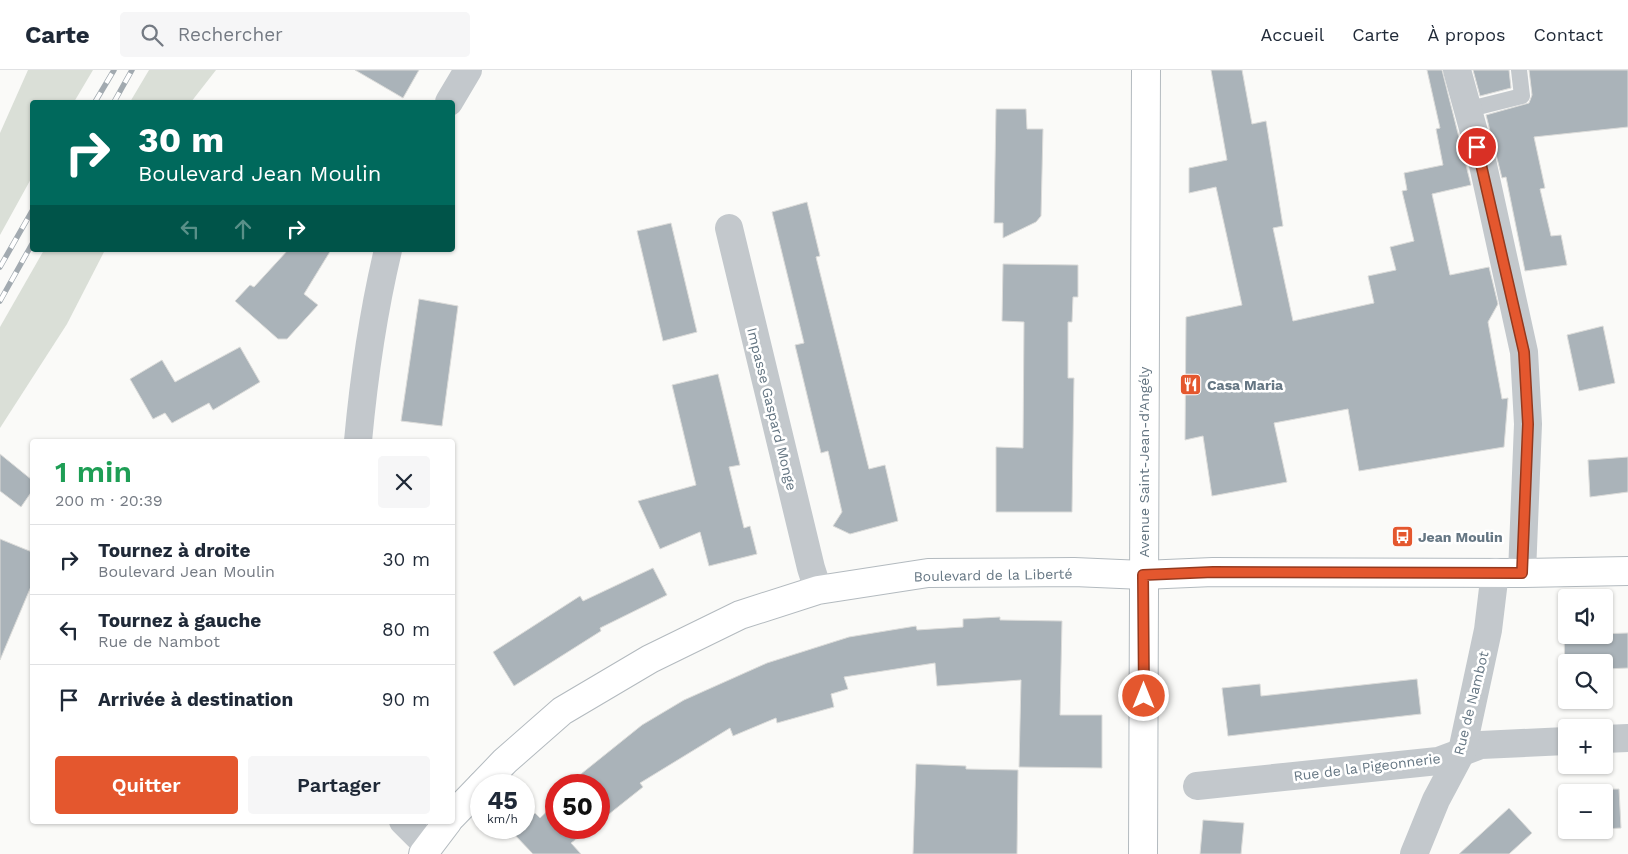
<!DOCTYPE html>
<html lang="fr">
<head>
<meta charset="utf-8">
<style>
  body { margin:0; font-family:"Work Sans",sans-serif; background:#f6f6f7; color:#1f2937; height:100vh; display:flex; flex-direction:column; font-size:19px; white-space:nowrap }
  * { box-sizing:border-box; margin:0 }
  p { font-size:16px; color:#747a83 }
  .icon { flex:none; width:28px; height:28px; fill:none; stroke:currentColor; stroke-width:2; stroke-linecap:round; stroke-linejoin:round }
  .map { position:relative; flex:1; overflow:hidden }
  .sheet { position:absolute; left:30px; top:369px; width:425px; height:385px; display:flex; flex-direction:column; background:#fff; border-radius:5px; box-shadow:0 1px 4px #0004 }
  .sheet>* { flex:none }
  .top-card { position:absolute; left:30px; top:30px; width:425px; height:152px; border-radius:5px; box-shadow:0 1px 4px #0004; background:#00695c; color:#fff; overflow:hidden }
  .fabs { position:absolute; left:1558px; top:519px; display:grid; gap:10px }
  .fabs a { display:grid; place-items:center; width:55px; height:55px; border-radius:5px; background:#fff; box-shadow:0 1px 4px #0004; font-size:25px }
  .speed { position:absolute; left:470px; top:704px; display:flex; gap:10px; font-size:25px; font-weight:700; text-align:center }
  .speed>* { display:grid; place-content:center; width:65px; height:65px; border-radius:50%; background:#fff; box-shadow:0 1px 4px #0004; line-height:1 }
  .speed small { font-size:12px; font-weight:400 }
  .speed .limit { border:8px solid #d22; background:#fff; color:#111 }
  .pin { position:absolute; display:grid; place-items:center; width:42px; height:42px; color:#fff; margin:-21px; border:2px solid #fff; border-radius:50%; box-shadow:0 1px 5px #0007 }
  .me { position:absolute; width:55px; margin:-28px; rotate:0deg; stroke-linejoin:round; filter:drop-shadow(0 0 4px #0008) }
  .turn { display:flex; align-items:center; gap:18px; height:105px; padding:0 25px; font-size:22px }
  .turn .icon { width:65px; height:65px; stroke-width:2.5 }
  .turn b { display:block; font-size:35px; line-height:42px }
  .lanes { display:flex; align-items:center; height:48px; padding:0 25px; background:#0003; justify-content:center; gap:25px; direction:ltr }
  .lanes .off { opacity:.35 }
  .round { display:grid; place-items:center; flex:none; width:52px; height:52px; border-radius:5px; background:#f6f6f7 }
  .head { display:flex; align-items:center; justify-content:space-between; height:85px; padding:0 25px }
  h1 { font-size:30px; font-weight:600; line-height:38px; color:#1e9e55 }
  .action { display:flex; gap:10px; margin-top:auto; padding:10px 25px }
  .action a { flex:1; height:58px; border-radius:5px; background:#e4572e; color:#fff; font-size:20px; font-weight:600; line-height:58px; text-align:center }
  .action a+a { background:#f6f6f7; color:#1f2937 }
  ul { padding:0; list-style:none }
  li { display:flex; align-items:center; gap:15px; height:70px; padding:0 25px; border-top:1px solid #e0e1e3 }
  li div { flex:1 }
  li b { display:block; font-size:19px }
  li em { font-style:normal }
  header { display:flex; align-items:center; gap:30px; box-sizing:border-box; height:70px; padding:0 25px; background:#fff; border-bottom:1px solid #e0e1e3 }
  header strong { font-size:24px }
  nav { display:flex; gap:28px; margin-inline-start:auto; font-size:18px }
  .search { width:350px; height:45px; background:#f6f6f7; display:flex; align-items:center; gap:12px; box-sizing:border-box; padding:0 18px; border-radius:5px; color:#747a83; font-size:19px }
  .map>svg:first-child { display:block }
  .green { fill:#dadfd7 }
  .building { fill:#aab3b9; stroke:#dcdcda }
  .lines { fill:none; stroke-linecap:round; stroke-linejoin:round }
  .secondary-casing { stroke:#b3babf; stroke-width:30 }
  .lane { stroke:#c3c8cc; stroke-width:16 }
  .street { stroke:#c3c8cc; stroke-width:28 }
  .secondary { stroke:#fff; stroke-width:28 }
  .rail-casing { stroke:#a2aab0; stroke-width:5.5 }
  .rail { stroke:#fff; stroke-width:4; stroke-dasharray:11; stroke-linecap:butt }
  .route-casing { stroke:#94391e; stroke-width:12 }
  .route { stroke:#e4572e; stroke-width:9 }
  .labels { text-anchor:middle; stroke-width:5; stroke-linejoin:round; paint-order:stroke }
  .poi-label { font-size:14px; font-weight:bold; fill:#657683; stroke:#fff; text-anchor:start }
  .street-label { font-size:14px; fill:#657683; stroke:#fff }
</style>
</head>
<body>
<header>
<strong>Carte</strong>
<div class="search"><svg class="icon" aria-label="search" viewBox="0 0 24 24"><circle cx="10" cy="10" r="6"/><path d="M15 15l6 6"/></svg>Rechercher</div>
<nav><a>Accueil</a><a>Carte</a><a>À propos</a><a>Contact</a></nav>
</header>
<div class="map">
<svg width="1628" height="784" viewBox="0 0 1628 784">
  <rect width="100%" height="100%" fill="#fafaf8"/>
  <g class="green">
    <polygon points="28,0 93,0 74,32 32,32 32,107 0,165 0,63"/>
    <polygon points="149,0 216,0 191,32 130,32"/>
    <polygon points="44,180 105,180 67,254 0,358 0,257"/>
  </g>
  <g class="building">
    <polygon points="355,0 419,0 403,28"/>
    <polygon points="1211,0 1242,0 1252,54 1266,51 1283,156 1273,158 1293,251 1374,233 1368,206 1396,200 1390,177 1414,171 1402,121 1407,120 1404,103 1443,95 1436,59 1440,58 1427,0 1442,0 1471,115 1432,124 1450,205 1489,197 1498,234 1488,252 1502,329 1508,328 1504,377 1359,401 1348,339 1274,353 1287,412 1212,426 1203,366 1185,370 1186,247 1242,235 1216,117 1189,123 1189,98 1227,90"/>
    <polygon points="1473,0 1509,0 1511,18 1480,26"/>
    <polygon points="1529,0 1628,0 1628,57 1534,67 1545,118 1540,119 1551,166 1561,165 1567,195 1525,201 1506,107 1502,108 1486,45 1529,33 1532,25"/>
    <polygon points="996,39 1026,39 1027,59 1043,59 1041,146 1036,152 1003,168 1003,153 994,153"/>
    <polygon points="807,132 820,186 816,187 869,399 885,395 898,451 850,464 833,456 842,442 828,381 821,383 795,275 804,273 772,142"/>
    <polygon points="671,153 697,262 663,271 637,161"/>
    <polygon points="288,180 331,180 304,224 318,235 287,269 278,269 235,231 250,215 254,217"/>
    <polygon points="1003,194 1078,195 1078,227 1073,227 1072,252 1068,252 1068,308 1074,308 1072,442 996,442 996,377 1023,378 1024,252 1002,251"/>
    <polygon points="419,229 458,236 442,356 401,351"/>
    <polygon points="1603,256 1615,313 1579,321 1567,265"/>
    <polygon points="240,277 260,312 213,340 209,333 172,353 165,343 153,349 130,309 162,290 175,312"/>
    <polygon points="718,304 740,395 729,397 744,458 750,456 757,484 709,496 700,462 660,479 638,431 696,415 672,315"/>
    <polygon points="0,384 32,410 32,421 21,437 0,421"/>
    <polygon points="1628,387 1628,422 1590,427 1588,390"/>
    <polygon points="0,469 32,482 32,514 0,590"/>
    <polygon points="653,498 667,525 600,558 601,561 514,616 493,582 580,526 583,531"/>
    <polygon points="1000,547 1000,550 1062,551 1060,645 1102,645 1102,698 1019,697 1021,610 937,616 935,593 844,607 848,619 831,624 834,637 777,653 776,648 733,666 730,658 640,713 643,717 599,752 599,715 576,715 579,712 576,708 642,655 684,630 767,593 849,567 916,556 917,560 963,557 963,549"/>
    <polygon points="1628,563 1628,598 1604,599 1604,592 1566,592 1565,600 1564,565"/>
    <polygon points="1417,609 1421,644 1228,666 1222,618 1260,614 1261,626"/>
    <polygon points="916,694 966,696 966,699 1018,700 1017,784 913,784"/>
    <polygon points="1619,719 1621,758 1604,759 1604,722 1572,722 1572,720"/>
    <polygon points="556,733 556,758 591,758 571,773 581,784 533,784 513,763 519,758 524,758 524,753 535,743 540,748"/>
    <polygon points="1509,738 1532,763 1509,784 1459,784"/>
    <polygon points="1203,750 1244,753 1241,784 1200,784"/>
  </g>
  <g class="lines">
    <defs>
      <g id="secondary">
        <polyline points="482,715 505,691 562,641 650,589 740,545 818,520 928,503 1074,502 1143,505 1213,502 1522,503 1628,501"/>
        <polyline points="452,746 481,716"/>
        <polyline points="423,784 448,751"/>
        <polyline points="1143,784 1146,0"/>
      </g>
    </defs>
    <use href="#secondary" class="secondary-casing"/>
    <polyline class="lane" points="1466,40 1522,26 1519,0"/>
    <g class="street">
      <polyline points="1457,0 1483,95 1524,282 1528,354 1522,503"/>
      <polyline points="449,32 468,0"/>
      <polyline points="729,158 811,498 818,520"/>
      <path d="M358 371C364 306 373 243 388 180"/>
      <polyline points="1604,669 1628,668"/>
      <polyline points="1197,716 1438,691 1481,675 1566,671"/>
      <polyline points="403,751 428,776"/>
      <polyline points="1414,784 1436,730 1462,681 1488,560 1495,502"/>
    </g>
    <use href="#secondary" class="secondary"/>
    <defs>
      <g id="rail">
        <polyline points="95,32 114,0"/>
        <polyline points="114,32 132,0"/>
        <polyline points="0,197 32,141"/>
        <polyline points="0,231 32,174"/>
      </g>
    </defs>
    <use href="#rail" class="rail-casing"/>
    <use href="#rail" class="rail"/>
  </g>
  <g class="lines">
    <defs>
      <polyline id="route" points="1144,626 1143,505 1213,502 1522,503 1528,354 1524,282 1477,77"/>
    </defs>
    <use href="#route" class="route-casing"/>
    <use href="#route" class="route"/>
  </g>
  <defs>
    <symbol id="restaurant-square" viewBox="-11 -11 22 22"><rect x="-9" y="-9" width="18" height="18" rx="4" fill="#e4572e" stroke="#fff"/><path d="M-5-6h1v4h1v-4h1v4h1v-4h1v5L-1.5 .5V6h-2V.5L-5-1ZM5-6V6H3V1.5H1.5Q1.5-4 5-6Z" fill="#fff"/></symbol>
    <symbol id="bus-square" viewBox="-11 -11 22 22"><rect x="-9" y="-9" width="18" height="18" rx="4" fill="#e4572e" stroke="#fff"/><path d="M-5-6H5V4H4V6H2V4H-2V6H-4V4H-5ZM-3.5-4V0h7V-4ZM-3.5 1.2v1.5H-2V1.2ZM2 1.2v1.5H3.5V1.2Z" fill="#fff"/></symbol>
  </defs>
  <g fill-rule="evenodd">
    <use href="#restaurant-square" x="1178" y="302" width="25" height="25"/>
    <use href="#bus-square" x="1390" y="454" width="25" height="25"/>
  </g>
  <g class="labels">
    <g class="poi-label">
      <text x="1207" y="320">Casa Maria</text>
      <text x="1418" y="472">Jean Moulin</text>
    </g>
    <g class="street-label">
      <text transform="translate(772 339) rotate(76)" y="5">Impasse Gaspard Monge</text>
      <text transform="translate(1144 392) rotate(-90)" y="5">Avenue Saint-Jean-d'Angély</text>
      <text transform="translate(993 505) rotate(-1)" y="5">Boulevard de la Liberté</text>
      <text transform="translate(1471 633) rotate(-76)" y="5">Rue de Nambot</text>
      <text transform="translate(1367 697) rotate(-7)" y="5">Rue de la Pigeonnerie</text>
    </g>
  </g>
</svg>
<div class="fabs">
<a><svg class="icon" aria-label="sound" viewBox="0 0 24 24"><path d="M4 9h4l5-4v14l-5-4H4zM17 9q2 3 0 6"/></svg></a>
<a><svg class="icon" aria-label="search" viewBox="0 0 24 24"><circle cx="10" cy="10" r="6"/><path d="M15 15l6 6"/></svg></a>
<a>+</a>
<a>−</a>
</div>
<div class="speed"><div>45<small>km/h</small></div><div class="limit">50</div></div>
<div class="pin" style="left:1477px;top:77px;background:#d93025"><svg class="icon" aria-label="arrive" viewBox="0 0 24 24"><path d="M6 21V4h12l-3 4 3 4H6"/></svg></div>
<svg class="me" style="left:1144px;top:626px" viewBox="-20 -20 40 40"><circle r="17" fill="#e4572e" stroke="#fff" stroke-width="3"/><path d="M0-11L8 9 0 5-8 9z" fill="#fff"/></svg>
<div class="top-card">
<div class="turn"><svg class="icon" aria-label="right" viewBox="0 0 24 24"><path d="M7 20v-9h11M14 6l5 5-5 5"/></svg><div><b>30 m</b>Boulevard Jean Moulin</div></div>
<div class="lanes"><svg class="icon off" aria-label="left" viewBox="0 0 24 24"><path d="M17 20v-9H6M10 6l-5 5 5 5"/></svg><svg class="icon off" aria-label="ahead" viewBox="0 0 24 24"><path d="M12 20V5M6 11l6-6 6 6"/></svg><svg class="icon" aria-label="right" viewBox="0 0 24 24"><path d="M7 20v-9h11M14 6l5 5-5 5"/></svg></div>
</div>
<section class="sheet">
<div class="head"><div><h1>1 min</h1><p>200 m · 20:39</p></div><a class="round"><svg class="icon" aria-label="close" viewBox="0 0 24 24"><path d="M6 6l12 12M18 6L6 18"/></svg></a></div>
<ul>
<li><svg class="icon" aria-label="right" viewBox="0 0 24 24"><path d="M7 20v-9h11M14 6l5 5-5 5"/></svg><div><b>Tournez à droite</b><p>Boulevard Jean Moulin</p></div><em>30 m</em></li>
<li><svg class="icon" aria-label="left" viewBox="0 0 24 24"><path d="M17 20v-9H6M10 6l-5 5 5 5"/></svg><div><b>Tournez à gauche</b><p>Rue de Nambot</p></div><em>80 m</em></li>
<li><svg class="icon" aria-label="arrive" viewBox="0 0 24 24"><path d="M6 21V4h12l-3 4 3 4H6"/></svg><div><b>Arrivée à destination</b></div><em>90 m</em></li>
</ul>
<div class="action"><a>Quitter</a><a>Partager</a></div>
</section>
</div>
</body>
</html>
